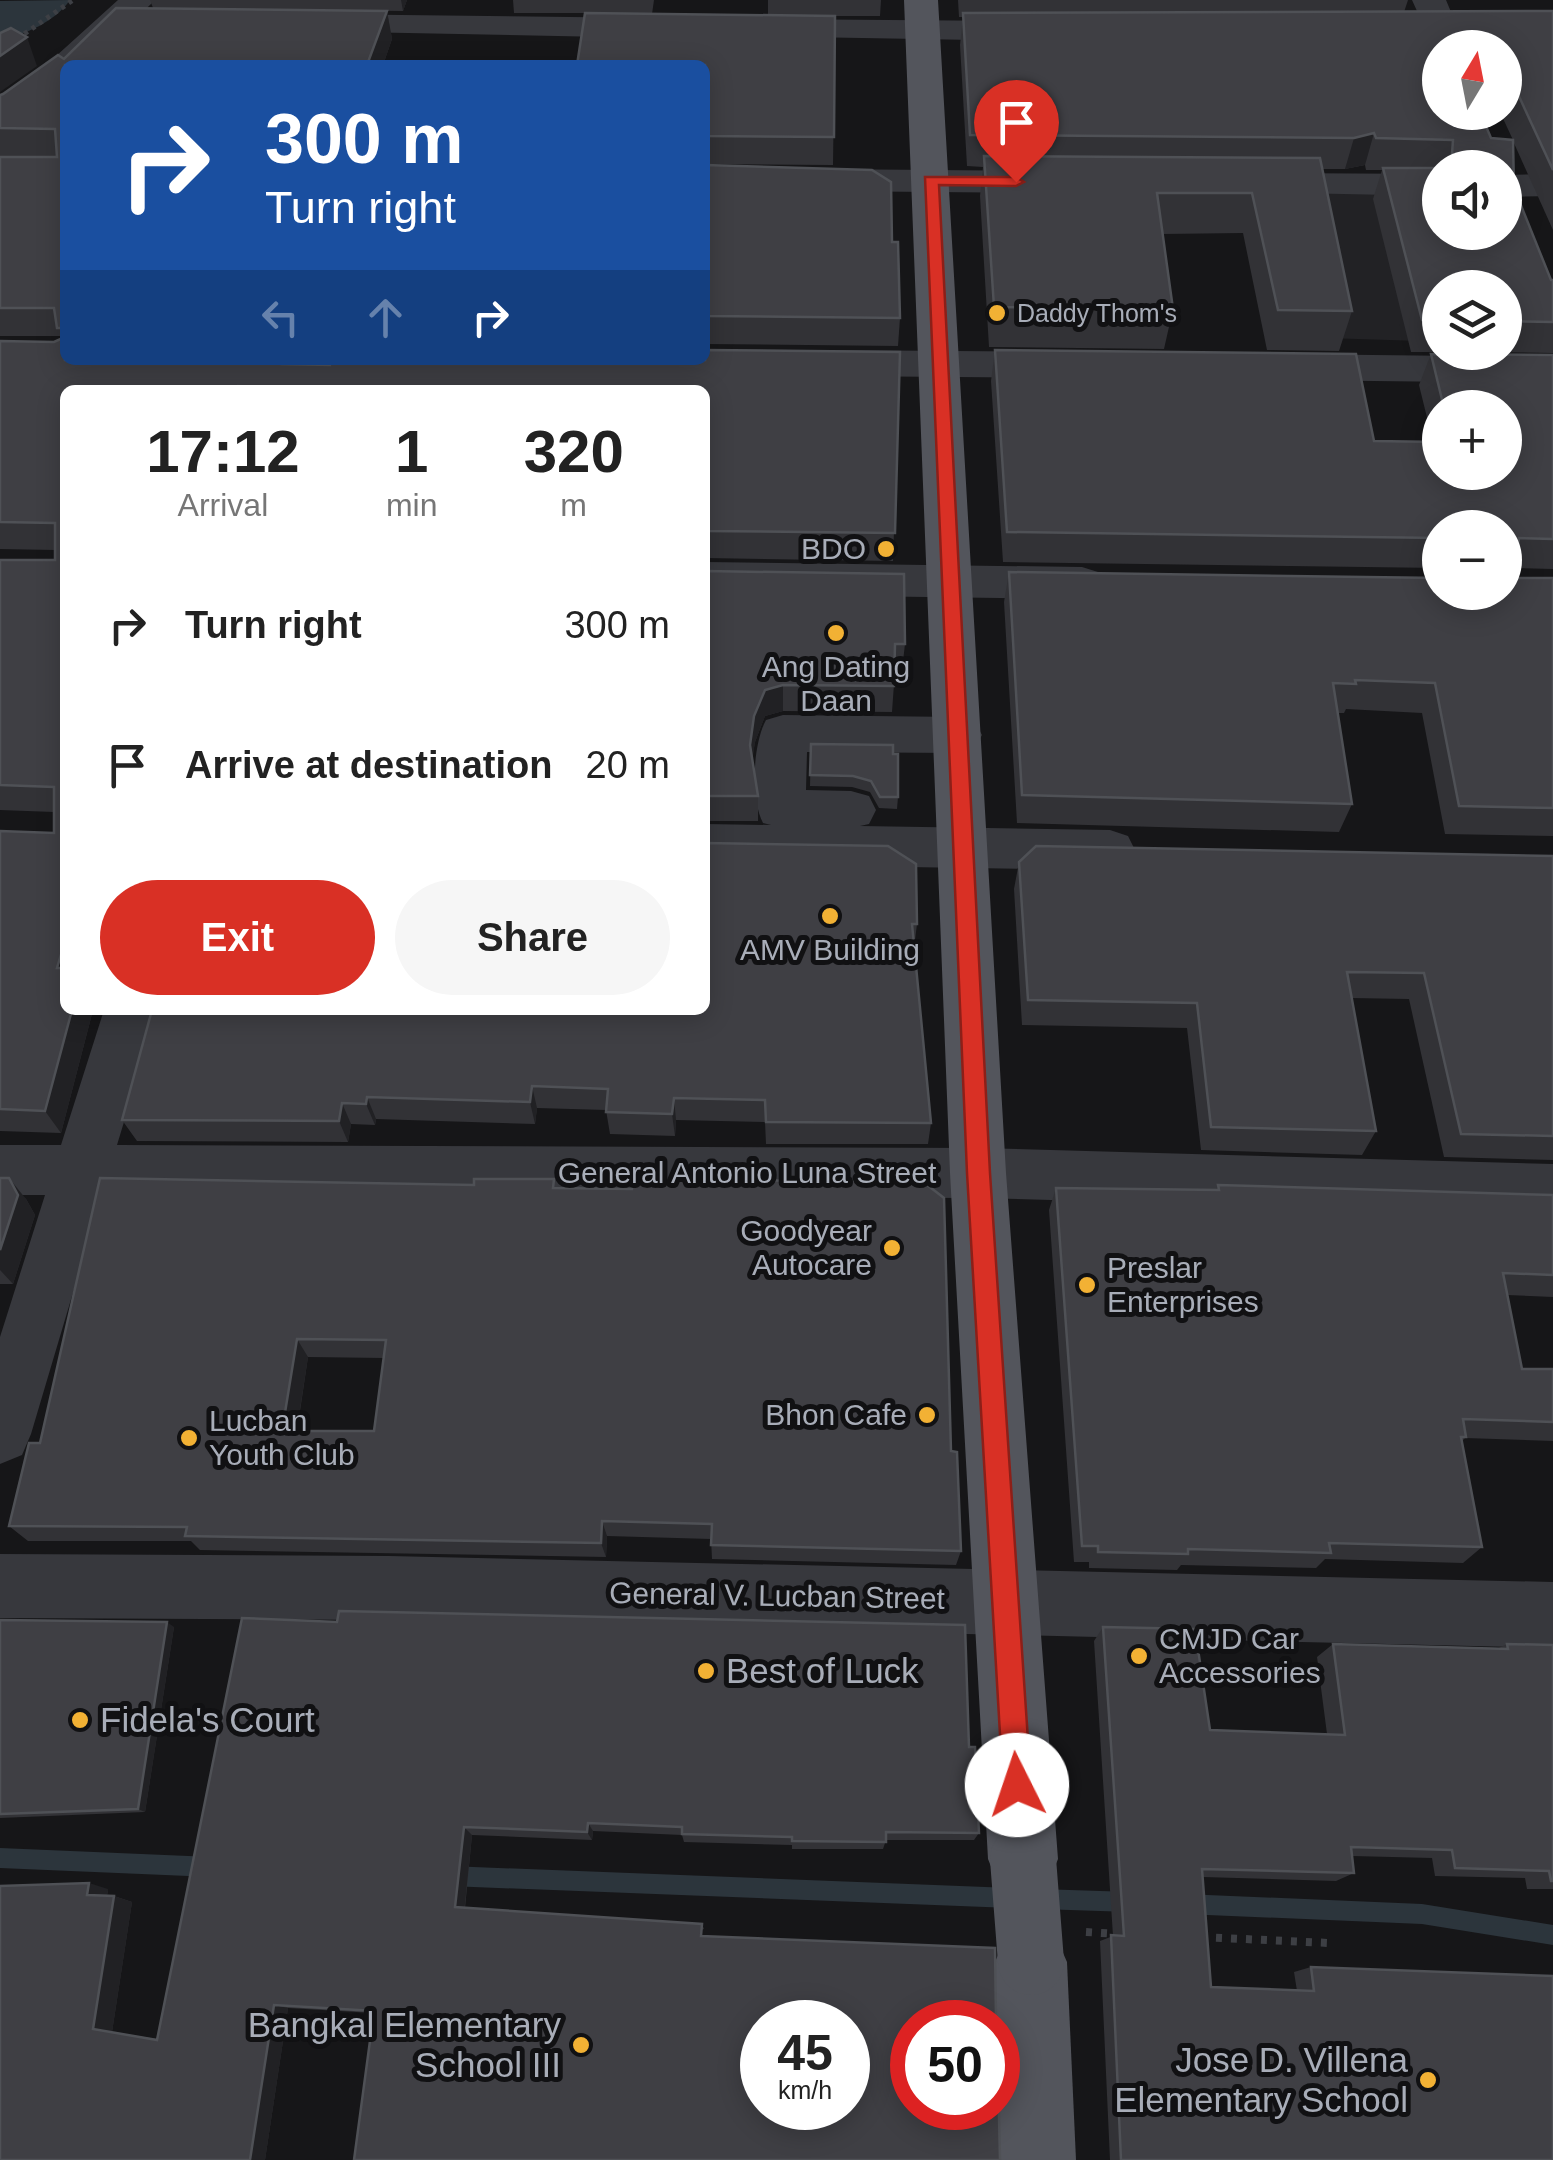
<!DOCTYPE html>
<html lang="en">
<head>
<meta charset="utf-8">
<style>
  body { margin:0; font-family:Arial,sans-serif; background:#f6f6f6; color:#222; height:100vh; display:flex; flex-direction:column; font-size:38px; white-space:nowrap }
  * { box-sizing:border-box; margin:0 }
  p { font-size:32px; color:#767676 }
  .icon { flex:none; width:55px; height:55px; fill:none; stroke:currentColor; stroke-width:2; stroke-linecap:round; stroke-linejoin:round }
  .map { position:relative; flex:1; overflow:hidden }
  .sheet { position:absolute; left:60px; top:385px; width:650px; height:630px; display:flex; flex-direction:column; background:#fff; border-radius:15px; box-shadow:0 5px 25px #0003 }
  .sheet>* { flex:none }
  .guide { position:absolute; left:60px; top:60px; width:650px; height:305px; border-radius:15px; box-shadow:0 5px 25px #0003; background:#1a4fa0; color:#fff; overflow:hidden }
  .needle { width:65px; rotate:10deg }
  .buttons { position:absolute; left:1422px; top:30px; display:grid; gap:20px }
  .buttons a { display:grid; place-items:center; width:100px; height:100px; border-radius:50%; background:#fff; box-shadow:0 5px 25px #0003; font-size:50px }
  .speed { position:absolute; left:740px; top:2000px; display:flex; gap:20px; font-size:50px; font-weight:700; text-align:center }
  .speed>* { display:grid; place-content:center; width:130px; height:130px; border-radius:50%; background:#fff; box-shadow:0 5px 25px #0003; line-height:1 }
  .speed small { font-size:25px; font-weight:400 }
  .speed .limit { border:15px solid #d22; background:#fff; color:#111 }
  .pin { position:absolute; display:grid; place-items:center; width:85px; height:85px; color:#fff; margin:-102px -42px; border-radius:50% 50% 50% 0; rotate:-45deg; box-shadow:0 0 10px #0007 }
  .pin .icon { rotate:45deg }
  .me { position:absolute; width:110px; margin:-55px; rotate:356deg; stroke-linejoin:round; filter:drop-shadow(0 0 8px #0008) }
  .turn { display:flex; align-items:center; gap:35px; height:210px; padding:0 40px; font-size:45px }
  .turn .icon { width:130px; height:130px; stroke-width:2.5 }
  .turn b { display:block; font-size:70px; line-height:85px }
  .lanes { display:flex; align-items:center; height:95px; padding:0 40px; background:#0003; justify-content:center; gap:50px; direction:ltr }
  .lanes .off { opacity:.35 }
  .eta { display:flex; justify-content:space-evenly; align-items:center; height:170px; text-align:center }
  .eta b { font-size:60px; font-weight:600; line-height:70px }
  .primary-button { display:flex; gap:20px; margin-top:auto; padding:20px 40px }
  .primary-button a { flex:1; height:115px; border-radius:60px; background:#d93025; color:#fff; font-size:40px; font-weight:600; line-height:115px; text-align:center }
  .primary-button a+a { background:#f6f6f6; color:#222 }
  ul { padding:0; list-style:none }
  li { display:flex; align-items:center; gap:30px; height:140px; padding:0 40px }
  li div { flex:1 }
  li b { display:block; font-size:38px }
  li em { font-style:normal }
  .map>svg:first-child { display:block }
  .built { fill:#222225 }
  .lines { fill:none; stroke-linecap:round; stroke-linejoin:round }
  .stream { fill:#2c353c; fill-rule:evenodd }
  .river { fill:#2c353c; fill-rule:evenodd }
  .path-far1 { stroke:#3d3f44; stroke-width:5; stroke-dasharray:4 5; stroke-linecap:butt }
  .path { stroke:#3d3f44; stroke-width:8; stroke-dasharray:6 9; stroke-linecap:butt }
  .minor { fill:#37383d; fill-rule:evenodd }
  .major { fill:#53555c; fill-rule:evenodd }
  .major-bridge { stroke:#53555c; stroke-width:66 }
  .wall { fill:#323236; fill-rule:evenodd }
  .shaded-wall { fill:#212124 }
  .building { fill:#3f3f44; stroke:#4f5156; stroke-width:2.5; fill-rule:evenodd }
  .route { fill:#d93025; stroke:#8d1f18; stroke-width:2.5 }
  .poi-dot { fill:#f2b134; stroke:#111113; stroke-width:4 }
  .labels { text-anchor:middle; stroke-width:10; stroke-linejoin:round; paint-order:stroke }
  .far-poi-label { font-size:25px; fill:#a8adb8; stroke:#111113; text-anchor:start }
  .poi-label { font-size:30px; fill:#a8adb8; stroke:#111113; text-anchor:end }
  .street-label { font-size:30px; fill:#a8adb8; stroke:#111113 }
  .near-poi-label { font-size:35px; fill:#a8adb8; stroke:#111113; text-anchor:start }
</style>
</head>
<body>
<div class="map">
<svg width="1553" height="2160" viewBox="0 0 1553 2160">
  <rect width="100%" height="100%" fill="#161618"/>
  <polygon class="built" points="1235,188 1378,190 1421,341 1266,336"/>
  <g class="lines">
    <g class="stream">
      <polygon points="0,1848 212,1857 219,1860 222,1867 219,1874 212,1877 0,1868"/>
      <polygon points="449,1866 1011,1888 1018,1891 1021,1898 1018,1905 1011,1908 449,1886 442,1883 439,1876 442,1869"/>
      <polygon points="1039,1889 1131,1892 1138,1895 1141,1902 1138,1909 1131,1912 1039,1909 1032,1906 1029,1899 1032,1892"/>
      <polygon points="1184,1894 1422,1904 1553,1925 1553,1945 1422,1924 1184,1914 1177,1911 1174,1904 1177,1897"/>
    </g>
    <path class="river" d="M70 0C55 22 25 34 0 41V1Z"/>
    <polyline class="path-far1" points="17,39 73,0"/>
    <g class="path">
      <polyline points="1086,1932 1118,1934"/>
      <polyline points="1201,1937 1329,1943"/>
    </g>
    <g class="minor">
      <polygon points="118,0 155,0 89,65 65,65 65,75 55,73 50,65 55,57"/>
      <polygon points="1412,0 1446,0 1466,48 1440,48 1440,56 1437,55"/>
      <polygon points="316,14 655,18 667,21 672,28 667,35 655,38 304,31 299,24 304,17"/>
      <polygon points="761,19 1035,21 1047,24 1052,31 1047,38 1035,41 749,36 744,29 749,22"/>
      <polygon points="705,168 1057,171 1070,174 1076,182 1070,190 1057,193 705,190"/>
      <polygon points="1253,173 1440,174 1440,196 1240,192 1234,184 1240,176"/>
      <polygon points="1553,174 1553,196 1505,197 1505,175"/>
      <polygon points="826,350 1065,352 1080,356 1086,365 1080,374 1065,378 826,376 811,372 805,363 811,354"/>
      <polygon points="1286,354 1553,357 1553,383 1286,380 1271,376 1265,367 1271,358"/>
      <polygon points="705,562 1082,567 1098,572 1105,583 1098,594 1082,599 705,594"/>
      <path d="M783 715 958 717 975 722 982 735 975 748 958 753 807 752 806 790 851 791 869 796 876 810 869 824 860 826 1110 830 1128 836 1135 850 1128 864 1110 870 705 864V824L771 825 763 823C750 798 753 744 766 720Z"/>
      <polygon points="104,1010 158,1010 117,1145 978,1148 1553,1164 1553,1214 978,1198 102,1195 31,1434 22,1455 0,1464 0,1337 45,1195 0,1195 0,1145 61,1145"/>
      <polygon points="0,1554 389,1556 1553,1582 1553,1648 389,1620 0,1618"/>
    </g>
    <g class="major">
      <polygon points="904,0 938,0 1006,1173 1058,1859 1048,1884 1023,1894 998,1884 988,1859 950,1173"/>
      <polygon points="1031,1926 1056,1937 1067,1962 1076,2160 1000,2160 995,1962 1006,1937"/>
    </g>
    <polyline class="major-bridge" points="1023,1859 1031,1962"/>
  </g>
  <g class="wall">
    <polygon points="150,0 407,0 403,11 153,8"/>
    <polygon points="513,0 654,0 652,14 768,15 768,0 881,0 880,16 835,16 833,165 705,164 705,65 585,13 514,13"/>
    <path d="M958 0H1408L1404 12 1553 11V230L1513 141 1514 188 1551 280H1553V353L1482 352H1505V288H1440V352H1411L1373 199 1382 170H1366L1365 165 1345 169H1322L1352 311 1339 351 1267 350 1243 233 1162 234 1173 309 1164 349 989 347 980 196 983 167 967 166 960 45 963 17H959ZM1440 48H1505V112H1500L1513 140 1491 138Z"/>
    <polygon points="116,8 387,11 392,39 383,65 65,65 65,360 299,360 298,364 330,365 331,360 705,360 705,350 900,352 893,561 705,558 705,390 65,390 65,1010 93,1010 61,1133 0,1131 0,831 54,833 54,812 0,810 0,560 55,560 55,550 0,549 0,341 54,342 62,338 61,336 0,336 0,157 57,157 0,156 0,95 3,94 58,55 64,59"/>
    <polygon points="705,165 892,242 900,318 898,346 705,344"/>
    <path d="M995 350 1374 441 1433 442 1419 385 1431 354 1553 355V569L1511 568 1508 574 1518 578H1553V836L1445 834 1422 713 1346 709 1344 713H1337L1352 804 1339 832 1017 823 1004 602 1009 572 1505 592V528H1440V568L1003 562 991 381ZM1440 408H1505L1440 472Z"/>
    <polygon points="705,571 905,644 902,670 895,670 892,712 783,711 765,716 755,742 752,759 758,796 758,821 705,821"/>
    <polygon points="811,744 893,754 898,797 897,809 879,808 870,792 852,787 810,786"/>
    <polygon points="705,843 917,924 914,948 931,1123 928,1144 766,1144 765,1122 676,1120 675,1136 610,1134 606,1110 537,1108 535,1124 376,1119 375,1125 351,1124 348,1142 137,1141 122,1120"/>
    <polygon points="1553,856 1553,1160 1444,1157 1409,999 1351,998 1376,1131 1362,1155 1201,1150 1187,1028 1022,1025 1014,889 1019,862"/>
    <polygon points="0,1178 26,1199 35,1215 13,1284 0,1284"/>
    <polygon points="1218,1185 1553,1195 1553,1297 1507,1295 1522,1369 1553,1369 1553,1441 1465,1438 1462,1441 1482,1547 1463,1563 1325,1559 1316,1568 1181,1565 1177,1570 1089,1568 1089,1562 1074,1562 1049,1210 1056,1188 1216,1190"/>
    <path d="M556 1188 951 1451 961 1551 956 1565 712 1559 711 1539 607 1536 606 1557 200 1550 191 1541H28L9 1526 40 1443ZM308 1357 384 1358 374 1431H297Z"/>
    <polygon points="242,1618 969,1747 979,1833 974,1840 886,1840 883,1849 792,1849 792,1845 684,1842 682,1835 593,1831 592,1840 472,1835 465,1908 702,1924 704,1929 373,2013 288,2008 265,2160 0,2160 108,1889 107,1896 114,1896 132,1902 112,2032 157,2039"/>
    <polygon points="0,1620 174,1627 145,1812 0,1818"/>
    <polygon points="1103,1627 1210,1730 1327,1734 1317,1657 1333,1644 1499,1648 1507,1644 1553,1645 1553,1889 1527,1889 1525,1878 1435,1876 1432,1858 1352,1856 1354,1873 1336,1881 1203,1877 1211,1987 1297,1991 1294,1972 1311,1967 1553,2160 1110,2160 1100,1941 1113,1936 1094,1641"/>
  </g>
  <g class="shaded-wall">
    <polygon points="401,0 407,0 403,11"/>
    <polygon points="387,11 392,39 383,65 367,65"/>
    <polygon points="27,37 37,66 0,92 0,56"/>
    <polygon points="1374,133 1365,165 1345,169 1354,138"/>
    <polygon points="283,360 299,360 291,388 282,364"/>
    <polygon points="783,685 783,711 765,716 755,742 751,771 750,745 754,716 765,690"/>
    <polygon points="65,941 65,981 57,968"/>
    <polygon points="72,1010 93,1010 61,1133 45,1111"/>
    <polygon points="532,1086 537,1108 535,1124 530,1102"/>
    <polygon points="367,1097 376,1119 375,1125 366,1104"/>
    <polygon points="674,1098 676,1120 675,1136 672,1114"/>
    <polygon points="342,1103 351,1124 348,1142 339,1121"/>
    <polygon points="9,1178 26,1199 35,1215 13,1284 0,1270 0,1250"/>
    <polygon points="297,1339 308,1357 294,1448 282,1431"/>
    <polygon points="602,1521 607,1536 606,1557 601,1543"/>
    <polygon points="167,1622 174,1627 145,1812 138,1809"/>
    <polygon points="588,1823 593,1831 592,1840 587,1832"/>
    <polygon points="464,1827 472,1835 464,1913 455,1907"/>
    <polygon points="89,1883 108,1889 106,1901 87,1895"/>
    <polygon points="114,1896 132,1902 112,2032 93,2029"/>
    <polygon points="274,2005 288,2008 265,2160 250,2160"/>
  </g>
  <g class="building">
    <polygon points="116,8 387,11 367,65 65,65 65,328 57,328 54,308 0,308 0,157 57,157 55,129 0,128 0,95 3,94 58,55 64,59"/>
    <polygon points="1553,11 1553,170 1511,79 1505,79 1505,48 1440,48 1440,112 1480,112 1491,138 1513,140 1514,188 1551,280 1553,280 1553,322 1505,321 1505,288 1440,288 1440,321 1422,320 1383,168 1440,168 1440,232 1505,232 1505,168 1451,168 1453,140 1376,138 1374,133 1354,138 970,135 963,13"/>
    <polygon points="585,13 835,16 834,137 705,136 705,65 577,65"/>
    <polygon points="11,28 27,37 0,56 0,33"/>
    <polygon points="984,156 1320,158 1352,311 1278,310 1252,193 1157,193 1173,309 994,307"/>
    <polygon points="705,165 872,170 891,182 892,242 898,242 900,318 705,316"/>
    <polygon points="65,337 65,360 283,360 282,364 330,365 331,360 705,360 705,350 900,352 895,533 705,531 705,390 324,390 238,386 237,390 65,390 65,941 57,968 65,968 65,1010 72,1010 45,1111 0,1109 0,831 54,833 54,787 0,785 0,560 55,560 55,523 0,522 0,341 54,342"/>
    <polygon points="995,350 1356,354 1374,441 1440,442 1440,472 1505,472 1505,408 1444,408 1431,354 1553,355 1553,539 1519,538 1516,558 1505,558 1505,528 1440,528 1440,538 1007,532"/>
    <polygon points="705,571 904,574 905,644 895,644 894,686 783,685 765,690 754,716 750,745 758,796 705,796"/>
    <polygon points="1009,572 1440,578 1440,592 1505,592 1505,573 1518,578 1553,578 1553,808 1459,806 1435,683 1355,680 1356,684 1333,683 1352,804 1022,795"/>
    <polygon points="811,744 893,745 893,754 898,754 898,797 880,797 871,781 853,776 810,775"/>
    <polygon points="705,843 888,846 916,864 917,924 912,924 931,1123 766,1122 765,1100 674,1098 672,1114 606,1112 608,1089 532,1086 530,1102 367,1097 366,1104 342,1103 339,1121 122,1120 152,1010 705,1010"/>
    <polygon points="1036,846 1553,856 1553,1136 1461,1134 1424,973 1347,972 1376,1131 1211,1127 1197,1003 1028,1000 1019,862"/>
    <polygon points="0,1178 9,1178 18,1195 0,1250"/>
    <path d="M100 1178 474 1185V1179H554L553 1188 632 1189 633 1180 922 1181 944 1198 951 1451 957 1452 961 1551 711 1545 712 1524 602 1521 601 1543 185 1536 187 1527 9 1526 29 1443H40ZM297 1339 386 1340 374 1431H282Z"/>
    <polygon points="1218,1185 1553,1195 1553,1275 1503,1273 1522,1369 1553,1369 1553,1422 1463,1419 1466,1437 1461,1437 1482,1547 1329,1543 1331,1553 1188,1549 1188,1554 1098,1552 1098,1546 1082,1546 1056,1188 1219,1190"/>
    <path d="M339 1611 965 1625 969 1747H975L979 1833 886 1832V1842L792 1841V1837L682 1834V1827L588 1823 587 1832 464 1827 455 1907 702 1924 701 1936 995 1948 996 2022H912V2108H998V2072L1000 2160H354L374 2011 274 2005 250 2160H0V1886L89 1883 87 1895 114 1896 93 2029 157 2040 242 1618 337 1622ZM762 2022H848V2108H762Z"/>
    <polygon points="0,1620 167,1622 138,1809 0,1814"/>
    <polygon points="1103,1627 1195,1629 1210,1730 1345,1735 1333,1644 1508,1649 1507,1644 1553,1645 1553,1881 1551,1881 1549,1871 1455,1868 1452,1850 1351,1847 1354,1873 1202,1869 1211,1987 1314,1991 1311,1967 1553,1976 1553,2160 1121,2160 1111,1935 1124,1936"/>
  </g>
  <polygon class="route" points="925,177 1016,177 1024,182 1016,186 939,185 990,1173 1031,1785 1027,1795 1017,1799 1007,1795 1003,1785 967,1173"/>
  <g class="poi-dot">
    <circle cx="997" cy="313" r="10"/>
    <circle cx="886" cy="549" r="10"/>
    <circle cx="836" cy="633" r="10"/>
    <circle cx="830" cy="916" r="10"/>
    <circle cx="892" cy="1248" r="10"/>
    <circle cx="1087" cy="1285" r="10"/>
    <circle cx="927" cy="1415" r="10"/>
    <circle cx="189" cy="1438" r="10"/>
    <circle cx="1139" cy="1656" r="10"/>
    <circle cx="706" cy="1671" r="10"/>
    <circle cx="80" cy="1720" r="10"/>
    <circle cx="581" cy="2045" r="10"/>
    <circle cx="1428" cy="2080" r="10"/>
  </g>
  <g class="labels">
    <g class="far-poi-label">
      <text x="1017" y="322">Daddy Thom's</text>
    </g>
    <g class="poi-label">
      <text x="866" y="559">BDO</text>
      <text x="836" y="677" text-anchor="middle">Ang Dating<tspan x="836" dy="34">Daan</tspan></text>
      <text x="830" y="960" text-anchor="middle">AMV Building</text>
      <text x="872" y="1241">Goodyear<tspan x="872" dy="34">Autocare</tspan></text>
      <text x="1107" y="1278" text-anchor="start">Preslar<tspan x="1107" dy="34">Enterprises</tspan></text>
      <text x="907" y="1425">Bhon Cafe</text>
      <text x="209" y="1431" text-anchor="start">Lucban<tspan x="209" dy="34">Youth Club</tspan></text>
      <text x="1159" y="1649" text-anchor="start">CMJD Car<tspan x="1159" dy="34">Accessories</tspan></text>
    </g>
    <g class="street-label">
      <text x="747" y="1183">General Antonio Luna Street</text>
      <text transform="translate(777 1596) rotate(1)" y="10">General V. Lucban Street</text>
    </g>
    <g class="near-poi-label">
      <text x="726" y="1683">Best of Luck</text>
      <text x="100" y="1732">Fidela's Court</text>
      <text x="561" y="2037" text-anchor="end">Bangkal Elementary<tspan x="561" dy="40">School III</tspan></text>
      <text x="1408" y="2072" text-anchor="end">Jose D. Villena<tspan x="1408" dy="40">Elementary School</tspan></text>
    </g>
  </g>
</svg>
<div class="buttons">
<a><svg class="needle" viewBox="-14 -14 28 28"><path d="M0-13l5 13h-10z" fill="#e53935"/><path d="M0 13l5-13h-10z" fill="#767676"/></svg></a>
<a><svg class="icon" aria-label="sound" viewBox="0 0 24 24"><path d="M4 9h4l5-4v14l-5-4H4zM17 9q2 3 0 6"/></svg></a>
<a><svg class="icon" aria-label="layers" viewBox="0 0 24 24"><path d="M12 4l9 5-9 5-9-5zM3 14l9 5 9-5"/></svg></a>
<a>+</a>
<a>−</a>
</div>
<div class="speed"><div>45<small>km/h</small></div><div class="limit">50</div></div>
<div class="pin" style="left:1016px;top:182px;background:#d93025"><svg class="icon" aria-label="arrive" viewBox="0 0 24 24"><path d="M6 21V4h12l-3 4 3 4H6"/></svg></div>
<svg class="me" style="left:1017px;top:1785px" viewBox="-20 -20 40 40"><circle r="19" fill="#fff"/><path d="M0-13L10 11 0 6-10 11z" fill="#d93025"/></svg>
<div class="guide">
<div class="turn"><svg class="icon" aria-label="right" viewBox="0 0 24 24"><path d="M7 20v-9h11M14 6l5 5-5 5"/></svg><div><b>300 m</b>Turn right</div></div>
<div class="lanes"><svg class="icon off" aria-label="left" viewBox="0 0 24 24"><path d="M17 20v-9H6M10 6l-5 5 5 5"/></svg><svg class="icon off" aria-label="ahead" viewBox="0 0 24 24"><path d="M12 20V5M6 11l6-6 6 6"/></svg><svg class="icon" aria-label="right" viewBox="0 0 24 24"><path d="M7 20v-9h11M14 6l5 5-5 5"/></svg></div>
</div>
<section class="sheet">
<div class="eta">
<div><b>17:12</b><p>Arrival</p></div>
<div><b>1</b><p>min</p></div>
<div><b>320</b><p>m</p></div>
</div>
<ul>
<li><svg class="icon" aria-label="right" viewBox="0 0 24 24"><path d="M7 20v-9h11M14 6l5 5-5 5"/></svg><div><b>Turn right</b></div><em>300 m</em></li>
<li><svg class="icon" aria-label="arrive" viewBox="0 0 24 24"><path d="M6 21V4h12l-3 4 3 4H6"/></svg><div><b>Arrive at destination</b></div><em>20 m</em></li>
</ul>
<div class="primary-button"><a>Exit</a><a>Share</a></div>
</section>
</div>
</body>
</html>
